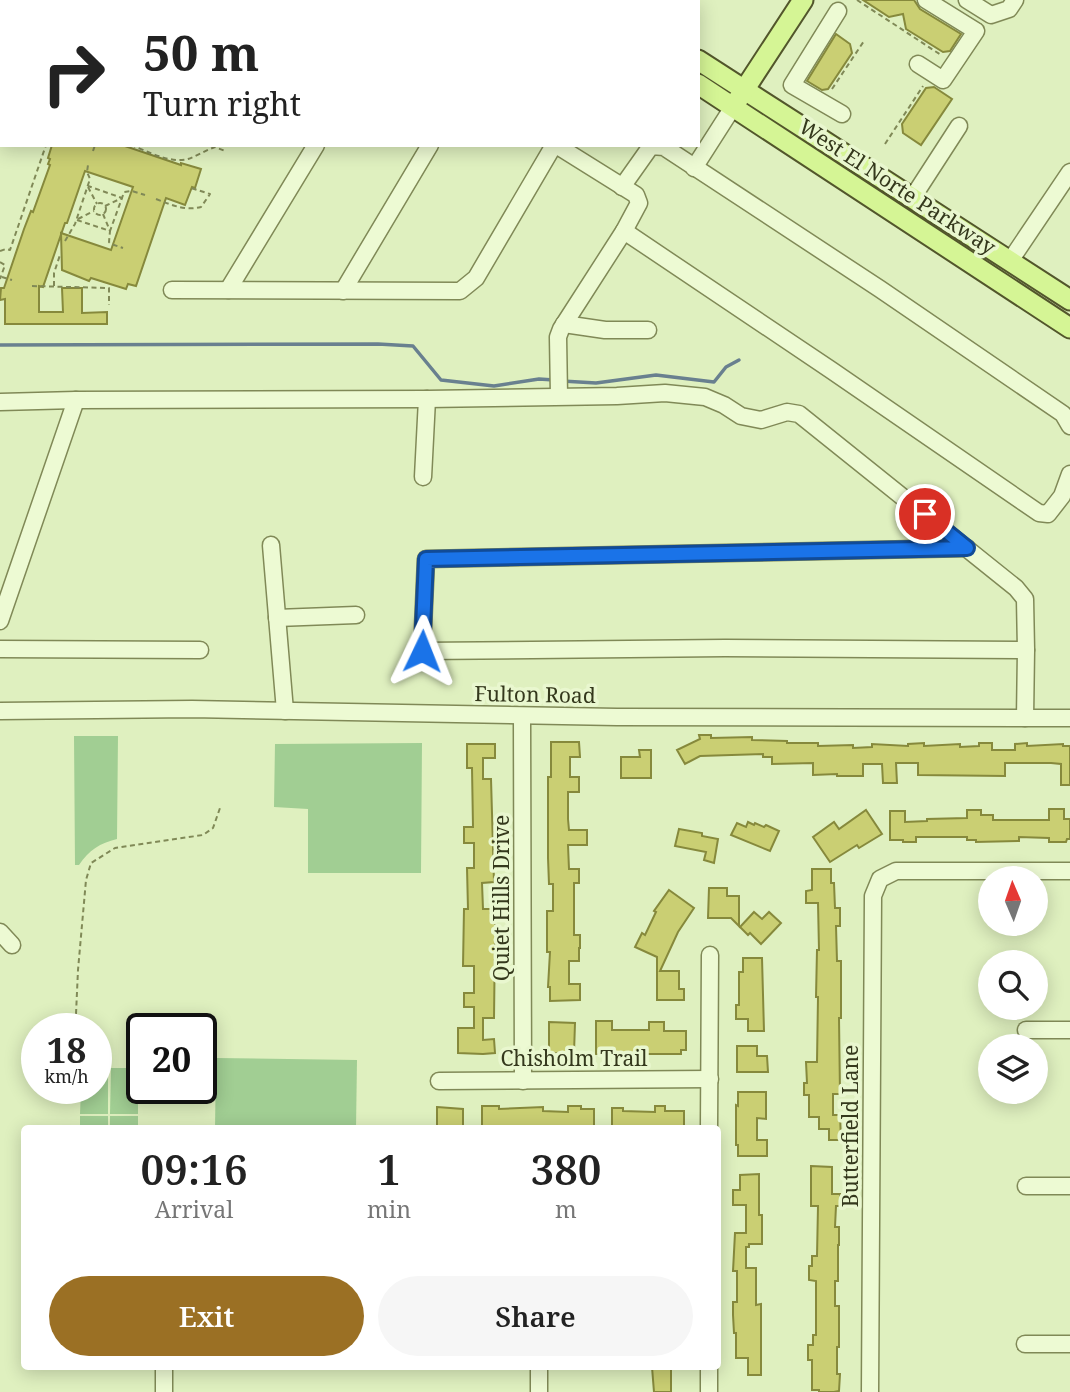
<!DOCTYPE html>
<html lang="en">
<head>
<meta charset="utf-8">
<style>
  body { margin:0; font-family:"Noto Serif",serif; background:#f6f6f6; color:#222; height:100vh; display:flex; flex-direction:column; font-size:26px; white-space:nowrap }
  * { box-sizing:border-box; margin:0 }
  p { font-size:23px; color:#767676 }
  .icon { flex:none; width:38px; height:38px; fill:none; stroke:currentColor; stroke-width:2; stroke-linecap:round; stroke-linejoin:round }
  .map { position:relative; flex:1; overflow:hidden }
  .drawer { position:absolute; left:21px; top:1125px; width:700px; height:245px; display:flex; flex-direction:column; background:#fff; border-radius:7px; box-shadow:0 4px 18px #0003 }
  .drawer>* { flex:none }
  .banner { position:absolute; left:0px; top:0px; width:700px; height:147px; box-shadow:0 4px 18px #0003; background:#fff; color:#222; overflow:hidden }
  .needle { width:46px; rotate:358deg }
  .buttons { position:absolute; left:978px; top:866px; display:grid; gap:14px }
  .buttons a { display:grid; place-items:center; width:70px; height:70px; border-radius:50%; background:#fff; box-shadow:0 4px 18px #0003; font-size:35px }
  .speed { position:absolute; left:21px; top:1013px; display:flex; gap:14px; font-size:35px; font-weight:700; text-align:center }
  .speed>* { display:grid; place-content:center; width:91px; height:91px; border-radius:50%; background:#fff; box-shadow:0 4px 18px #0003; line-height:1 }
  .speed small { font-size:18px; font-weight:400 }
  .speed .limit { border:4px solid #111; border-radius:10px; background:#fff; color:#111 }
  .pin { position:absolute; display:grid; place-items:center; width:60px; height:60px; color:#fff; margin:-30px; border:4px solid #fff; border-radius:50%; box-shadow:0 2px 7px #0007 }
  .me { position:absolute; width:77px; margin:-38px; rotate:2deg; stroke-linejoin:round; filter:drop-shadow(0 0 5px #0008) }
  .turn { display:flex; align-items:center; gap:24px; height:147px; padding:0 28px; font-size:32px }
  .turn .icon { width:91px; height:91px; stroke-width:2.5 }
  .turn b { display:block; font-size:49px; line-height:60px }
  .eta { display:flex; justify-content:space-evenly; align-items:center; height:119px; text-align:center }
  .eta b { font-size:42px; font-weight:600; line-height:49px }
  .cta { display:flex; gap:14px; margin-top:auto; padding:14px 28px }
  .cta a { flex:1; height:80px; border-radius:42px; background:#9b7024; color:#fff; font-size:28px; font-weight:600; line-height:80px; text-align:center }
  .cta a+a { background:#f6f6f6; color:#222 }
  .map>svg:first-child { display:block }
  .green { fill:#a1ce93 }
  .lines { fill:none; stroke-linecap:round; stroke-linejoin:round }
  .stream { stroke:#69808f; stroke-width:3.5 }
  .building { fill:#cacf73; stroke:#86893c; stroke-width:2 }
  .minor-casing { stroke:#808957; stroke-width:19 }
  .major-casing { stroke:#52562b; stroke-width:23 }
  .path { stroke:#808957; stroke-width:2; stroke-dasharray:5 3.5; stroke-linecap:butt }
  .minor { stroke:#edfad3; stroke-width:16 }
  .major { stroke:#d5f595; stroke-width:19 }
  .route-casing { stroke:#114b97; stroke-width:18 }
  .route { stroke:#1a73e8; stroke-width:12 }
  .labels { text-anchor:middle; stroke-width:7; stroke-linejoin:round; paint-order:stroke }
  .street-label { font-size:21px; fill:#34381c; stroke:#e9f7cf }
</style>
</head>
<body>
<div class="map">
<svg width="1070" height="1392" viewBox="0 0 1070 1392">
  <rect width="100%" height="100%" fill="#dff0bf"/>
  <g class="green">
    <path d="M74 736H118L117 839C100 843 89 850 79 865H75Z"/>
    <polygon points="422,743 421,873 308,873 308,809 274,807 275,744"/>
    <polygon points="216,1058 357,1060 356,1129 215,1129"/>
    <polygon points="96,1068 108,1068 108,1114 80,1114 81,1089 96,1088"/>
    <polygon points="111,1068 138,1068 138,1114 110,1114"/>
    <rect x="80" y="1116" width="28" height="13"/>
    <rect x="110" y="1116" width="28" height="13"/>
  </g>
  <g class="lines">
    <g class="stream">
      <polyline points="0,345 378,344 413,346 441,380 494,386 539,379 554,380"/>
      <polyline points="562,381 596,383 656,375 714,382 726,367 739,360"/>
    </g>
  </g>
  <g class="building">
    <polygon points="863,0 914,0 920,9 961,34 950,51 943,52 906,29 903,14 889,17"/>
    <polygon points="836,34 850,44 852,53 828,89 822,90 807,81"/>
    <polygon points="934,87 952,99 921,145 903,133 902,124 926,88"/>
    <polygon points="52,145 122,145 181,165 181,163 201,169 195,188 192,187 185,205 166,198 136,286 128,284 126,289 91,278 89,281 62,270 61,233 111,250 133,187 85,171 67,223 65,223 43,287 39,286 39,312 63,312 62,288 82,288 82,313 107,312 107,324 5,324 5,299 0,300 1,288 4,288 24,229 31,211 33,212 50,165 48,164 50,159 48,158"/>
    <polygon points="699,735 711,735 711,738 752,737 752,740 787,741 787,743 818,743 818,746 853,745 853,748 872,747 872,744 908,746 908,744 924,743 924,746 960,744 960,747 979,746 979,743 992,743 992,750 1015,750 1015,744 1027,743 1027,746 1063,744 1063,746 1070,746 1070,785 1061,785 1061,764 1051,763 1005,763 1005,776 918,775 918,763 896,763 897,783 883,783 882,764 863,764 863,776 837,776 837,774 813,775 813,763 772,764 772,757 763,757 763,754 700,756 685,764 677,750 700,739"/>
    <polygon points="551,742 579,742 580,757 570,757 570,777 579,777 579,792 568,792 568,819 569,830 587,830 587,845 568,845 569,869 579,869 579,883 574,883 574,935 580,935 580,948 579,948 579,961 569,961 569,984 580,984 580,1000 550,1001 550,987 548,987 550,952 547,952 547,911 553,911 553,884 549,884 548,858 548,777 551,777"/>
    <polygon points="467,744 495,744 495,758 483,758 483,779 491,779 494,882 482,883 483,909 492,909 492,918 495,918 495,935 494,1018 483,1018 483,1040 494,1039 495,1053 483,1054 458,1053 458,1028 474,1028 474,1007 464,1007 464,993 474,993 474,966 463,966 464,909 468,909 467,868 474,868 474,843 464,843 464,827 473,827 472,768 467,768"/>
    <polygon points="639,750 651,750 651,778 621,778 621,757 640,757"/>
    <polygon points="1049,809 1064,809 1064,819 1070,819 1070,839 1067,839 1066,842 1049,842 1049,838 1019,837 1019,841 976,842 976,840 967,840 967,837 916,837 916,842 903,842 903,840 890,840 890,811 905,811 905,822 927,821 927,819 967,818 967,810 981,810 981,815 993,815 993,820 1049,820"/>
    <polygon points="866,810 882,834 859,848 857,845 830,862 813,837 834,822 839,829"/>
    <polygon points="748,822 754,825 755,823 764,827 766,825 779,831 770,851 731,835 737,823 746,827"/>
    <polygon points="679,829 702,833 702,836 718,839 714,863 704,860 706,852 675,846"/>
    <polygon points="812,869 831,869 831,883 834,883 835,908 840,908 840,926 836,926 837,961 841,961 841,1018 839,1018 840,1094 833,1094 833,1115 840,1115 841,1140 829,1140 829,1129 819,1129 819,1117 809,1117 809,1095 804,1095 804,1083 807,1083 806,1062 817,1062 818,997 816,997 817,950 819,950 818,903 806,903 806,891 812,890"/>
    <polygon points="709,888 727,888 727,896 739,896 739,926 731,918 708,918"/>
    <polygon points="669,890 694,908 678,932 660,971 679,971 679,989 684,989 684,1000 657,1000 657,957 635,947 642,933 645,935 656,912 654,911"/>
    <polygon points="754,912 762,919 769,912 781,923 761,944 750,933 748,935 740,927"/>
    <polygon points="743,958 762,958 764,1031 748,1031 748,1019 736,1019 736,1005 739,1005 739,972 743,972"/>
    <polygon points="596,1021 612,1021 612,1030 649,1030 649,1022 664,1022 664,1031 686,1031 686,1050 681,1050 681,1054 596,1054"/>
    <polygon points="549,1022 575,1023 574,1053 549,1053"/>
    <polygon points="737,1046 757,1046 757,1056 767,1056 768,1072 737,1072"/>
    <polygon points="738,1092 766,1092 766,1119 757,1118 757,1140 767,1140 767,1156 738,1156 738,1145 736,1145 736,1105 738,1106"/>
    <polygon points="482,1106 499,1106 499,1109 543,1107 543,1111 568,1112 568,1106 581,1106 581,1109 594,1109 594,1129 579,1129 579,1127 557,1127 557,1129 482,1128"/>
    <polygon points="655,1106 665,1106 665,1111 684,1111 684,1129 612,1129 612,1108 623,1108 623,1111 655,1112"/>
    <polygon points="437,1107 463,1109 463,1129 437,1129"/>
    <polygon points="811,1166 832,1167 832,1194 840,1194 840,1206 836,1206 835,1227 839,1227 839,1245 838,1245 838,1281 835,1281 835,1306 839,1306 839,1347 837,1347 837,1374 840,1374 839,1391 834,1392 819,1392 819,1390 812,1390 812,1360 808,1360 808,1345 813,1345 813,1335 816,1335 816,1281 809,1280 809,1266 812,1266 812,1256 817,1256 818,1206 811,1206"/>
    <polygon points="759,1174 759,1215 762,1215 762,1244 749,1244 749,1247 746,1247 746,1268 756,1268 756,1305 761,1304 761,1375 748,1375 748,1358 736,1358 736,1333 734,1333 733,1315 733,1302 737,1302 737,1271 733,1271 735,1233 746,1233 746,1205 733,1205 733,1190 740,1190 740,1175"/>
    <polygon points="652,1367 671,1367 671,1392 654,1392"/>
  </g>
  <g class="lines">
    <defs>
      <g id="minor">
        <polyline points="434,0 437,2"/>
        <polyline points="967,0 991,15 1009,9 1015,0"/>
        <polyline points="403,2 404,0"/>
        <polyline points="838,11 792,85 842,114"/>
        <polyline points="0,54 2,55"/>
        <polyline points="918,64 943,80 976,31 926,0"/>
        <polyline points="556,145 636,195 639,203 624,231 561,329 558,337 559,396"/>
        <polyline points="694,168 733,107"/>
        <polyline points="622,187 651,146 664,147 880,289 1063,414 1070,426"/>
        <polyline points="913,197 959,126"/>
        <polyline points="624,231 831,370 1039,513 1048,514 1062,496 1070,474"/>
        <polyline points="1010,261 1070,172"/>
        <polyline points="172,290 460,291 476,278 554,145"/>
        <polyline points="228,290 316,145"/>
        <polyline points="343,291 430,145"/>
        <polyline points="564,324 605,330 648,330"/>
        <polyline points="0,402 76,400 427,399 617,396 665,393 705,397 724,405 741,416 761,420 787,412 799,414 1016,588 1025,599 1026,650 1025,718"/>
        <polyline points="423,477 427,399"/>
        <polyline points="271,545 285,711"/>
        <polyline points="967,548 426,559 422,651 725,648 1026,650"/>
        <polyline points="277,618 356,615"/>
        <polyline points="0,621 76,400"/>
        <polyline points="0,649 200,650"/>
        <polyline points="0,711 192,709 617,717 1070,718"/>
        <polyline points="522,716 523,1081"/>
        <polyline points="0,932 12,945"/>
        <polyline points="1026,1030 1070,1030"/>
        <polyline points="439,1081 710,1079"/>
        <polyline points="709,1129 710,955"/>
        <polyline points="1026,1186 1070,1186"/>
        <polyline points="1025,1344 1070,1344"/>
        <polyline points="164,1392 164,1367"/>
        <polyline points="539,1392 539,1367"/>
        <polyline points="709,1392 709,1367"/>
        <polyline points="870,1392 873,896 880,879 896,871 1070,871"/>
      </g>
      <g id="major">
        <polyline points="569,0 572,2"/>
        <polyline points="608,0 611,2"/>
        <polyline points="27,2 28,0"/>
        <path d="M698 60C822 140 946 219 1070 300"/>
        <polyline points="0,80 2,75"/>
        <polyline points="698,84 1070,328"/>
        <polyline points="737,101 803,0"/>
      </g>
    </defs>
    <use href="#minor" class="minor-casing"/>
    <use href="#major" class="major-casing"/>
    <g class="path">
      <polyline points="857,0 941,55"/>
      <polyline points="832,89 864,41"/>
      <polyline points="885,144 923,86"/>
      <path d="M131 145C147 151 170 164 188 159 197 156 206 150 215 147L225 151"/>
      <polyline points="93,151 95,145"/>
      <polyline points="88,187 97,204"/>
      <path d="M156 199C172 205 184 211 201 207L210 194 191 188"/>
      <circle cx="100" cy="209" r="6"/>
      <polyline points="105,206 122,198 124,192 132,191 145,195"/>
      <polyline points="103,214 110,231 109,242 111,244 123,248"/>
      <polyline points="78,219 94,211"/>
      <polyline points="77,220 110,231 122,198 88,186"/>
      <polyline points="65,241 75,224 90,179 87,172 88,165"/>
      <polyline points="0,251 6,249 10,250 46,145"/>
      <polyline points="0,262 5,265 0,279"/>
      <polyline points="2,277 12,280"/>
      <polyline points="32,286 109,288 109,305"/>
      <polyline points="54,286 54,273 60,255"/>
      <polyline points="68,1029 76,1014 78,970 86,880 91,863 115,848 203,835 213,828 220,808"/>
    </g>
    <use href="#minor" class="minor"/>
    <use href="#major" class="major"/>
  </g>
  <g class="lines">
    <defs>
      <polyline id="route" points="422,651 426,559 967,548 925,514"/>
    </defs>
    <use href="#route" class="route-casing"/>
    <use href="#route" class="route"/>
  </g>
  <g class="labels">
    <g class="street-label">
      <text transform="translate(897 187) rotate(33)" y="7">West El Norte Parkway</text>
      <text transform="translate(535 695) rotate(1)" y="7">Fulton Road</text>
      <text transform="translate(502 898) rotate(-90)" y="7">Quiet Hills Drive</text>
      <text x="574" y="1066">Chisholm Trail</text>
      <text transform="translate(851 1126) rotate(-90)" y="7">Butterfield Lane</text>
    </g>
  </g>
</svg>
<div class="buttons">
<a><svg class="needle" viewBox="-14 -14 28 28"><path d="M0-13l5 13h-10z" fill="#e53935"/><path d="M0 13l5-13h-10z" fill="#767676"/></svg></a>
<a><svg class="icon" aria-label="search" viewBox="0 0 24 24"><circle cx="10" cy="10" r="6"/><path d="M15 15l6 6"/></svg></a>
<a><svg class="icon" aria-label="layers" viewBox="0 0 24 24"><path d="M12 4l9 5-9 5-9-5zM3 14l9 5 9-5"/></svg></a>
</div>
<div class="speed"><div>18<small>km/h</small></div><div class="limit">20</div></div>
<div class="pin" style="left:925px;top:514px;background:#d93025"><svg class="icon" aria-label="arrive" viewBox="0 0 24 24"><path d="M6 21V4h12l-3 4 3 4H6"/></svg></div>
<svg class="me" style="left:422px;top:651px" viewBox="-20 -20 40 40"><path d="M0-17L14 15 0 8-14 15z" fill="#1a73e8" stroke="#fff" stroke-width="4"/></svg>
<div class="banner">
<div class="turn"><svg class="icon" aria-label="right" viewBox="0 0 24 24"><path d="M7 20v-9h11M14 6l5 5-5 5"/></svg><div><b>50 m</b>Turn right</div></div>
</div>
<section class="drawer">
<div class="eta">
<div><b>09:16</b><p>Arrival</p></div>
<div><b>1</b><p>min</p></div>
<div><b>380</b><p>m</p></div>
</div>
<div class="cta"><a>Exit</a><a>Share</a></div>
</section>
</div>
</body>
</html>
